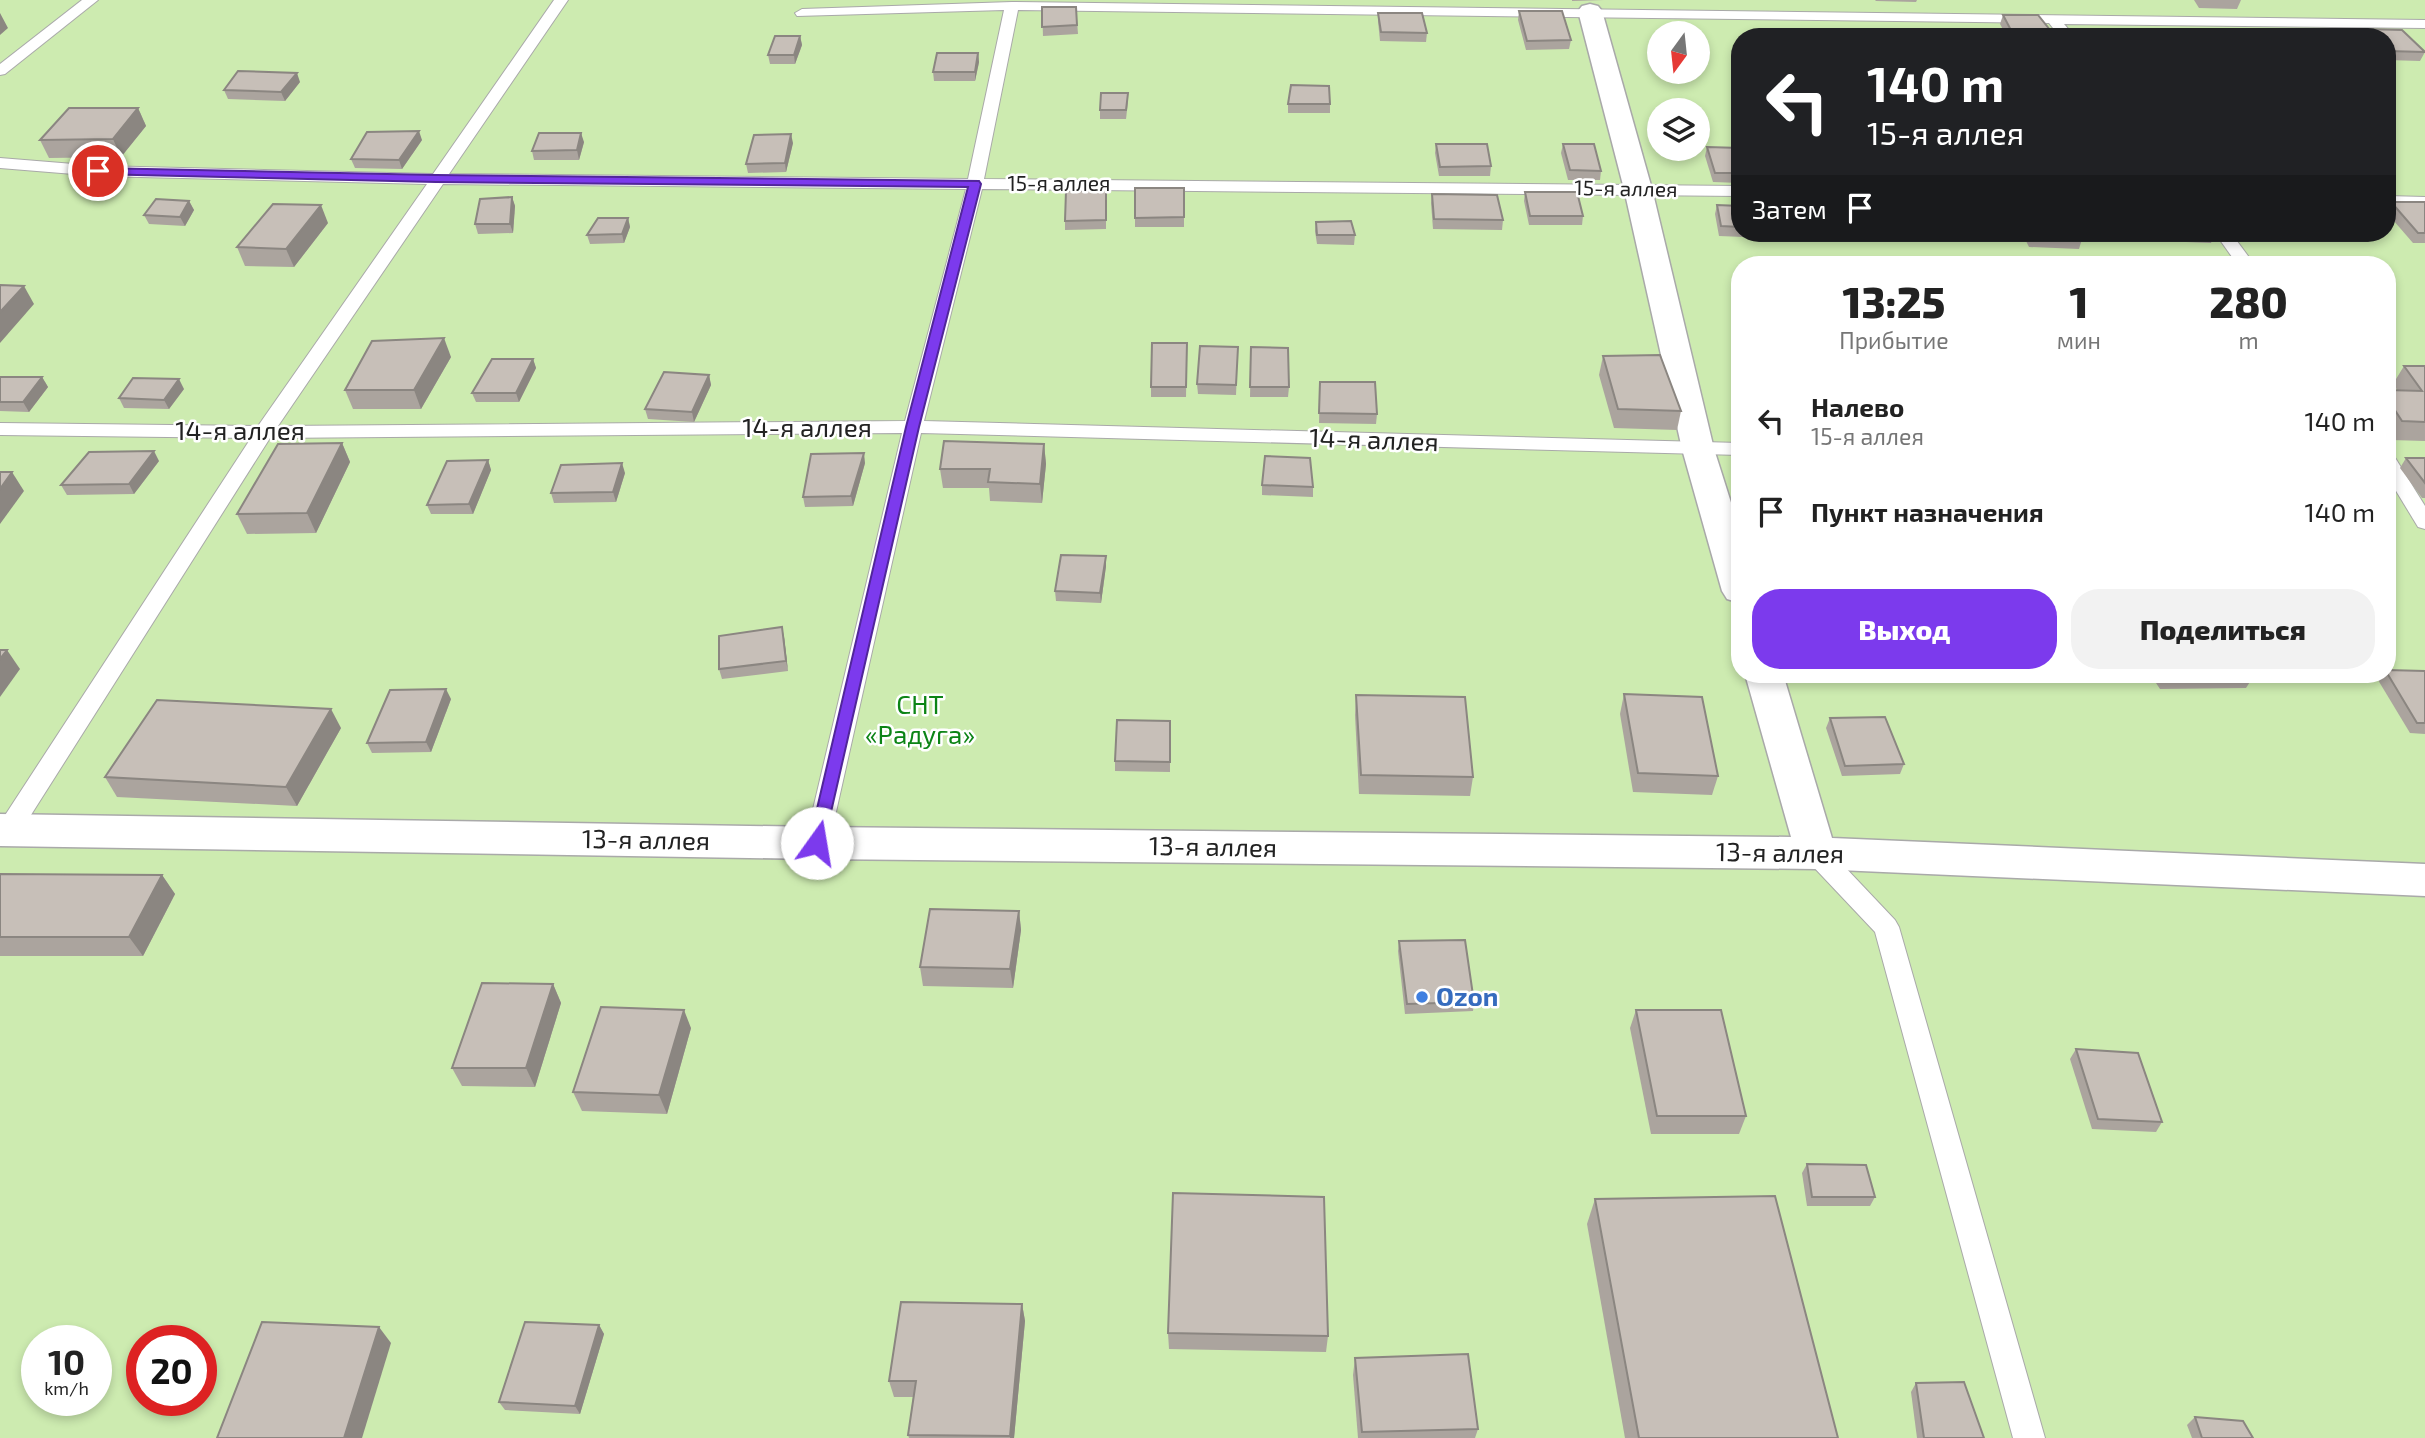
<!DOCTYPE html>
<html lang="ru">
<head>
<meta charset="utf-8">
<style>
  body { margin:0; font-family:"Exo 2",sans-serif; background:#f2f2f2; color:#222; height:100vh; display:flex; flex-direction:column; font-size:26px; white-space:nowrap }
  * { box-sizing:border-box; margin:0 }
  p { font-size:23px; color:#767676 }
  .icon { flex:none; width:38px; height:38px; fill:none; stroke:currentColor; stroke-width:2; stroke-linecap:round; stroke-linejoin:round }
  .map { position:relative; flex:1; overflow:hidden }
  .sheet { position:absolute; left:1731px; top:256px; width:665px; height:427px; display:flex; flex-direction:column; background:#fff; border-radius:28px; box-shadow:0 4px 10px #0003 }
  .sheet>* { flex:none }
  .banner { position:absolute; left:1731px; top:28px; width:665px; height:214px; border-radius:28px; box-shadow:0 4px 10px #0003; background:#202124; color:#fff; overflow:hidden }
  .needle { width:46px; rotate:195deg }
  .tools { position:absolute; left:1647px; top:21px; display:grid; gap:14px }
  .tools a { display:grid; place-items:center; width:63px; height:63px; border-radius:50%; background:#fff; box-shadow:0 4px 10px #0003; font-size:35px }
  .speed { position:absolute; left:21px; top:1325px; display:flex; gap:14px; font-size:35px; font-weight:700; text-align:center }
  .speed>* { display:grid; place-content:center; width:91px; height:91px; border-radius:50%; background:#fff; box-shadow:0 4px 10px #0003; line-height:1 }
  .speed small { font-size:18px; font-weight:400 }
  .speed .limit { border:10px solid #d22; background:#fff; color:#111 }
  .pin { position:absolute; display:grid; place-items:center; width:60px; height:60px; color:#fff; margin:-30px; border:4px solid #fff; border-radius:50%; box-shadow:0 2px 7px #0007 }
  .me { position:absolute; width:77px; margin:-38px; rotate:13deg; stroke-linejoin:round; filter:drop-shadow(0 0 5px #0008) }
  .turn { display:flex; align-items:center; gap:24px; height:147px; padding:0 21px; font-size:32px }
  .turn .icon { width:91px; height:91px; stroke-width:2.5 }
  .turn b { display:block; font-size:49px; line-height:60px }
  .then { display:flex; align-items:center; height:66px; padding:0 21px; background:#0003; gap:14px; font-size:26px }
  .eta { display:flex; justify-content:space-evenly; align-items:center; height:119px; text-align:center }
  .eta b { font-size:42px; font-weight:800; line-height:49px }
  .action { display:flex; gap:14px; margin-top:auto; padding:14px 21px }
  .action a { flex:1; height:80px; border-radius:28px; background:#7c3aed; color:#fff; font-size:28px; font-weight:800; line-height:80px; text-align:center }
  .action a+a { background:#f2f2f2; color:#222 }
  ul { padding:0; list-style:none }
  li { display:flex; align-items:center; gap:21px; height:91px; padding:0 21px }
  li div { flex:1 }
  li b { display:block; font-size:26px }
  li em { font-style:normal }
  .map>svg:first-child { display:block }
  .grass { fill:#cdebb0; fill-rule:evenodd }
  .lines { fill:none; stroke-linecap:round; stroke-linejoin:round }
  .lane-casing { stroke:#a9a9a9; stroke-width:2 }
  .street-casing { stroke:#a9a9a9; stroke-width:3 }
  .lane { fill:#fff; fill-rule:evenodd }
  .street { fill:#fff; fill-rule:evenodd }
  .wall { fill:#aba49e }
  .shaded-wall { fill:#8b8681 }
  .building { fill:#c7bfb8; stroke:#8b8681; stroke-width:2 }
  .route { fill:#7c3aed; stroke:#51269a; stroke-width:2 }
  .shop-dot { fill:#3f7fe0; stroke:#fff; stroke-width:2.5 }
  .labels { text-anchor:middle; stroke-width:5; stroke-linejoin:round; paint-order:stroke }
  .far-street-label { font-size:21px; fill:#222; stroke:#fff }
  .street-label { font-size:26px; fill:#222; stroke:#fff }
  .park-label { font-size:26px; fill:#0c8416; stroke:#fff }
  .shop-label { font-size:26px; font-weight:bold; fill:#366cbe; stroke:#fff; text-anchor:start }
</style>
</head>
<body>
<div class="map">
<svg width="2425" height="1438" viewBox="0 0 2425 1438">
  <rect width="100%" height="100%" fill="#f2efe9"/>
  <path class="grass" d="M0 0H2425V1438H0ZM1659 33H1698V72H1659ZM1740 37H2387V233H1740ZM1659 110H1698V149H1659ZM1740 264H2387V674H1740ZM37 1340H96V1400H37ZM142 1340H201V1400H142Z"/>
  <g class="lines">
    <defs>
      <g id="lane">
        <polygon points="82,0 98,0 5,74 0,75 0,64"/>
        <path d="M554 0H568L449 174 968 179 1004 10 797 16 795 13 802 9 1012 2 2425 20V28L2064 24 2075 37H2060L2049 23 1018 10 984 179 1740 186V196L982 189 924 421 1740 443V455L921 433 829 843 826 850 817 852 808 850 805 843 902 433 270 438 17 837 8 839 0 837V823L251 438 0 435V423L258 426 427 184 98 176 0 168V158L98 166 433 174ZM443 184 966 189 905 421 278 426Z"/>
        <polygon points="2387,196 2425,197 2425,207 2387,206"/>
        <polygon points="2215,233 2231,233 2254,264 2237,264"/>
        <polygon points="2387,454 2394,456 2425,506 2425,529 2418,527 2387,476"/>
        <polygon points="1816,844 1825,846 1895,920 1899,927 2045,1438 2013,1438 1875,932 1807,860 1804,853 1807,846"/>
      </g>
      <g id="street">
        <polygon points="1590,4 1598,6 1602,11 1652,189 1714,449 1740,531 1740,603 1727,599 1722,591 1682,449 1624,189 1578,11 1582,6"/>
        <polygon points="1745,674 1783,674 1832,838 2425,864 2425,896 1816,869 817,859 0,846 0,814 817,827 1791,837"/>
      </g>
    </defs>
    <use href="#lane" class="lane-casing"/>
    <use href="#street" class="street-casing"/>
    <use href="#lane" class="lane"/>
    <use href="#street" class="street"/>
  </g>
  <g class="wall">
    <polygon points="1572,0 1604,0 1572,1"/>
    <polygon points="1875,0 1917,0 1916,2 1876,1"/>
    <polygon points="2194,0 2241,0 2237,9 2199,8"/>
    <polygon points="1042,7 1076,7 1078,34 1043,36"/>
    <polygon points="1519,11 1571,40 1569,49 1526,50 1518,20"/>
    <polygon points="1378,13 1427,33 1426,42 1380,41 1378,21"/>
    <polygon points="2003,15 2054,35 2054,37 2007,37 2000,24"/>
    <polygon points="2363,29 2402,30 2425,52 2420,61 2387,60 2387,37 2359,37"/>
    <polygon points="800,36 802,45 795,64 770,64 768,55"/>
    <polygon points="978,53 979,62 975,81 934,81 933,72"/>
    <polygon points="300,82 285,101 228,99 224,90"/>
    <polygon points="1128,102 1126,119 1100,119 1100,110"/>
    <rect x="1288" y="104" width="42" height="9"/>
    <polygon points="138,108 146,126 121,157 49,158 40,140"/>
    <polygon points="422,140 402,169 355,168 351,159"/>
    <polygon points="584,142 579,160 534,160 532,151"/>
    <polygon points="793,143 786,172 748,173 746,164"/>
    <polygon points="1436,144 1491,166 1490,176 1439,176 1435,153"/>
    <polygon points="1563,144 1601,171 1600,180 1568,180 1561,153"/>
    <polygon points="1707,147 1740,148 1740,183 1713,182 1705,156"/>
    <rect x="1135" y="188" width="49" height="39"/>
    <polygon points="1106,190 1106,229 1065,230 1065,221"/>
    <polygon points="1525,192 1583,216 1582,225 1529,225 1524,201"/>
    <polygon points="1432,194 1503,220 1502,230 1433,229 1431,203"/>
    <polygon points="512,197 515,206 513,233 478,234 475,224"/>
    <polygon points="189,201 194,210 185,226 149,224 144,215"/>
    <polygon points="2391,202 2425,202 2425,243 2413,243 2387,213 2387,209"/>
    <polygon points="1717,205 1740,206 1740,233 1794,233 1792,239 1719,236 1715,214"/>
    <polygon points="628,218 630,227 624,243 590,244 587,235"/>
    <polygon points="1316,222 1355,235 1354,245 1317,244 1315,231"/>
    <polygon points="328,223 294,267 245,266 237,247"/>
    <polygon points="2022,233 2079,233 2082,239 2079,249 2029,247"/>
    <polygon points="2156,233 2215,233 2211,243 2161,241"/>
    <polygon points="2227,233 2292,233 2291,234 2228,234"/>
    <polygon points="1187,343 1186,397 1151,397 1151,387"/>
    <polygon points="1238,347 1236,395 1198,394 1197,384"/>
    <polygon points="1251,347 1289,387 1288,397 1250,397"/>
    <polygon points="1603,356 1681,411 1677,430 1614,428 1599,375"/>
    <polygon points="451,357 421,409 353,409 345,390"/>
    <polygon points="533,359 536,368 519,402 476,402 472,393"/>
    <polygon points="2404,366 2425,366 2425,441 2391,440 2387,434 2387,390 2398,391 2393,384"/>
    <polygon points="709,375 711,385 694,422 648,419 645,409"/>
    <polygon points="0,377 42,377 48,387 29,412 0,411"/>
    <polygon points="1320,382 1377,414 1376,424 1319,423"/>
    <polygon points="184,389 169,409 124,408 119,398"/>
    <polygon points="342,443 350,462 316,533 247,534 237,514"/>
    <polygon points="1044,444 1046,464 1042,503 990,501 989,488 943,488 940,469"/>
    <polygon points="2406,458 2425,458 2425,498 2422,498 2400,468"/>
    <polygon points="488,460 491,470 473,514 431,514 427,505"/>
    <polygon points="159,461 134,494 67,495 61,485"/>
    <polygon points="865,463 853,506 805,507 803,497"/>
    <polygon points="625,473 616,502 554,503 551,493"/>
    <polygon points="1262,485 1313,487 1313,497 1262,495"/>
    <polygon points="1106,566 1101,603 1056,601 1055,591"/>
    <polygon points="784,637 788,671 722,679 719,669"/>
    <polygon points="2425,671 2425,734 2410,733 2378,680 2383,674"/>
    <polygon points="2150,674 2255,674 2246,688 2160,689"/>
    <polygon points="1624,694 1718,776 1712,795 1633,792 1620,714"/>
    <polygon points="1356,695 1473,777 1470,796 1359,794 1355,715"/>
    <polygon points="451,699 431,752 372,753 367,743"/>
    <polygon points="1830,718 1904,764 1900,774 1842,776 1826,728"/>
    <polygon points="1170,721 1170,772 1115,771 1115,761"/>
    <polygon points="341,728 297,806 117,797 105,777"/>
    <polygon points="0,874 162,875 175,894 143,956 0,956"/>
    <polygon points="1019,911 1021,930 1013,988 923,986 920,967"/>
    <polygon points="1399,941 1474,1002 1473,1011 1405,1014 1398,951"/>
    <polygon points="553,984 561,1003 535,1087 462,1086 452,1068"/>
    <polygon points="1636,1010 1746,1116 1739,1134 1651,1134 1630,1028"/>
    <polygon points="691,1028 667,1114 582,1111 573,1092"/>
    <polygon points="2076,1049 2162,1122 2156,1132 2092,1129 2070,1059"/>
    <polygon points="1807,1164 1875,1197 1870,1206 1807,1206 1802,1173"/>
    <polygon points="1595,1199 1838,1438 1625,1438 1587,1224"/>
    <polygon points="1022,1304 1025,1321 1014,1438 909,1438 908,1435 913,1397 894,1397 889,1381"/>
    <polygon points="599,1325 604,1334 580,1414 505,1410 499,1402"/>
    <polygon points="1168,1333 1328,1336 1326,1352 1169,1349"/>
    <polygon points="1355,1358 1478,1429 1475,1438 1358,1438 1353,1375"/>
    <polygon points="1916,1383 1984,1438 1917,1438 1911,1392"/>
    <polygon points="2195,1417 2253,1438 2192,1438 2187,1425"/>
  </g>
  <g class="shaded-wall">
    <polygon points="0,13 8,28 0,35"/>
    <polygon points="800,36 802,45 795,64 794,55"/>
    <polygon points="978,53 979,62 975,81 975,72"/>
    <polygon points="297,73 300,82 285,101 281,92"/>
    <polygon points="138,108 146,126 121,157 113,139"/>
    <polygon points="419,131 422,140 402,169 399,160"/>
    <polygon points="581,133 584,142 579,160 577,150"/>
    <polygon points="791,134 793,143 786,172 785,163"/>
    <polygon points="512,197 515,206 513,233 510,224"/>
    <polygon points="189,201 194,210 185,226 180,217"/>
    <polygon points="321,205 328,223 294,267 286,249"/>
    <polygon points="628,218 630,227 624,243 622,234"/>
    <polygon points="24,286 34,304 0,343 0,312"/>
    <polygon points="444,338 451,357 421,409 414,390"/>
    <polygon points="533,359 536,368 519,402 516,393"/>
    <polygon points="709,375 711,385 694,422 692,412"/>
    <polygon points="42,377 48,387 29,412 23,402"/>
    <polygon points="179,379 184,389 169,409 164,400"/>
    <polygon points="342,443 350,462 316,533 307,513"/>
    <polygon points="1044,444 1046,464 1042,503 1040,484"/>
    <polygon points="154,451 159,461 134,494 129,484"/>
    <polygon points="864,453 865,463 853,506 851,496"/>
    <polygon points="488,460 491,470 473,514 469,504"/>
    <polygon points="622,463 625,473 616,502 613,492"/>
    <polygon points="12,472 24,491 0,524 0,489"/>
    <polygon points="1106,556 1106,566 1101,603 1100,593"/>
    <polygon points="782,627 784,637 788,671 786,661"/>
    <polygon points="7,650 20,669 0,697 0,659"/>
    <polygon points="446,689 451,699 431,752 426,742"/>
    <polygon points="331,709 341,728 297,806 286,787"/>
    <polygon points="162,875 175,894 143,956 129,937"/>
    <polygon points="1019,911 1021,930 1013,988 1010,969"/>
    <polygon points="553,984 561,1003 535,1087 526,1068"/>
    <polygon points="684,1010 691,1028 667,1114 659,1095"/>
    <polygon points="1022,1304 1025,1321 1014,1438 1010,1438"/>
    <polygon points="599,1325 604,1334 580,1414 575,1406"/>
    <polygon points="379,1327 391,1343 362,1438 344,1438"/>
  </g>
  <g class="building">
    <polygon points="1042,7 1076,7 1077,25 1042,27"/>
    <polygon points="1519,11 1562,11 1571,40 1527,41"/>
    <polygon points="1378,13 1422,13 1427,33 1381,32"/>
    <polygon points="2003,15 2038,15 2054,35 2013,34"/>
    <polygon points="2363,29 2402,30 2425,52 2387,51 2387,37 2370,37"/>
    <polygon points="775,36 800,36 794,55 768,55"/>
    <polygon points="937,53 978,53 975,72 933,72"/>
    <polygon points="238,71 297,73 281,92 224,90"/>
    <polygon points="1291,85 1329,86 1330,104 1288,104"/>
    <polygon points="1101,93 1128,93 1126,110 1100,110"/>
    <polygon points="69,108 138,108 113,139 40,140"/>
    <polygon points="419,131 399,160 351,159 367,132"/>
    <polygon points="539,133 581,133 577,150 532,151"/>
    <polygon points="791,134 785,163 746,164 754,135"/>
    <polygon points="1436,144 1487,144 1491,166 1440,167"/>
    <polygon points="1563,144 1594,144 1601,171 1570,170"/>
    <polygon points="1707,147 1740,148 1740,173 1715,173"/>
    <polygon points="1135,188 1184,188 1184,217 1135,218"/>
    <polygon points="1106,190 1106,220 1065,221 1066,191"/>
    <polygon points="1525,192 1577,192 1583,216 1530,216"/>
    <polygon points="1432,194 1497,195 1503,220 1434,219"/>
    <polygon points="512,197 510,224 475,224 480,199"/>
    <polygon points="156,199 189,201 180,217 144,215"/>
    <polygon points="2391,202 2425,202 2425,233 2418,233"/>
    <polygon points="273,204 321,205 286,249 237,247"/>
    <polygon points="1717,205 1740,206 1740,227 1721,226"/>
    <polygon points="598,218 628,218 622,234 587,235"/>
    <polygon points="1351,221 1355,235 1317,235 1316,222"/>
    <polygon points="2030,233 2079,233 2082,239 2032,237"/>
    <polygon points="0,285 24,286 0,312"/>
    <polygon points="444,338 414,390 345,390 372,341"/>
    <polygon points="1152,343 1187,343 1186,387 1151,387"/>
    <polygon points="1200,346 1238,347 1236,385 1197,384"/>
    <polygon points="1251,347 1288,348 1289,387 1250,387"/>
    <polygon points="1660,355 1681,411 1618,409 1603,356"/>
    <polygon points="492,359 533,359 516,393 472,393"/>
    <polygon points="2404,366 2425,366 2425,422 2402,421 2387,398 2387,390 2422,391"/>
    <polygon points="664,372 709,375 692,412 645,409"/>
    <polygon points="0,377 42,377 23,402 0,402"/>
    <polygon points="133,378 179,379 164,400 119,398"/>
    <polygon points="1320,382 1375,382 1377,414 1319,413"/>
    <polygon points="944,441 1044,444 1040,484 988,482 990,469 940,469"/>
    <polygon points="342,443 307,513 237,514 278,444"/>
    <polygon points="154,451 129,484 61,485 89,452"/>
    <polygon points="864,453 851,496 803,497 811,454"/>
    <polygon points="1265,456 1310,458 1313,487 1262,485"/>
    <polygon points="2406,458 2425,458 2425,483"/>
    <polygon points="488,460 469,504 427,505 447,461"/>
    <polygon points="622,463 613,492 551,493 561,465"/>
    <polygon points="0,472 12,472 0,489"/>
    <polygon points="1061,555 1106,556 1100,593 1055,591"/>
    <polygon points="782,627 786,661 719,669 719,636"/>
    <polygon points="0,650 7,650 0,659"/>
    <polygon points="2387,670 2425,671 2425,723 2417,723 2387,673"/>
    <polygon points="446,689 426,742 367,743 390,690"/>
    <polygon points="1624,694 1702,697 1718,776 1638,773"/>
    <polygon points="1356,695 1465,697 1473,777 1361,775"/>
    <polygon points="157,700 331,709 286,787 105,777"/>
    <polygon points="1885,717 1904,764 1845,766 1830,718"/>
    <polygon points="1117,720 1170,721 1170,762 1115,761"/>
    <polygon points="0,874 162,875 129,937 0,937"/>
    <polygon points="930,909 1019,911 1010,969 920,967"/>
    <polygon points="1465,940 1474,1002 1407,1004 1399,941"/>
    <polygon points="482,983 553,984 526,1068 452,1068"/>
    <polygon points="601,1007 684,1010 659,1095 573,1092"/>
    <polygon points="1636,1010 1721,1010 1746,1116 1657,1116"/>
    <polygon points="2076,1049 2138,1053 2162,1122 2098,1119"/>
    <polygon points="1807,1164 1866,1165 1875,1197 1812,1197"/>
    <polygon points="1173,1193 1324,1197 1328,1336 1168,1333"/>
    <polygon points="1775,1196 1838,1438 1639,1438 1595,1199"/>
    <polygon points="901,1302 1022,1304 1010,1436 908,1435 916,1381 889,1381"/>
    <polygon points="262,1322 379,1327 344,1438 217,1438"/>
    <polygon points="525,1322 599,1325 575,1406 499,1402"/>
    <polygon points="1468,1354 1478,1429 1362,1432 1355,1358"/>
    <polygon points="1964,1382 1984,1438 1924,1438 1916,1383"/>
    <polygon points="2195,1417 2243,1421 2253,1438 2202,1438"/>
  </g>
  <polygon class="route" points="98,168 436,175 979,181 981,184 919,427 823,847 811,847 809,843 906,427 968,187 436,182 94,174 93,171"/>
  <circle class="shop-dot" cx="1422" cy="997" r="7"/>
  <g class="labels">
    <g class="far-street-label">
      <text x="1059" y="191">15-я аллея</text>
      <text transform="translate(1626 189) rotate(1)" y="7">15-я аллея</text>
    </g>
    <g class="street-label">
      <text x="807" y="437">14-я аллея</text>
      <text x="240" y="440">14-я аллея</text>
      <text transform="translate(1374 440) rotate(2)" y="9">14-я аллея</text>
      <text transform="translate(646 840) rotate(1)" y="9">13-я аллея</text>
      <text transform="translate(1213 847) rotate(1)" y="9">13-я аллея</text>
      <text transform="translate(1780 853) rotate(1)" y="9">13-я аллея</text>
    </g>
    <g class="park-label">
      <text x="920" y="714">СНТ<tspan x="920" dy="30">«Радуга»</tspan></text>
    </g>
    <g class="shop-label">
      <text x="1436" y="1006">Ozon</text>
    </g>
  </g>
</svg>
<div class="tools">
<a><svg class="needle" viewBox="-14 -14 28 28"><path d="M0-13l5 13h-10z" fill="#e53935"/><path d="M0 13l5-13h-10z" fill="#767676"/></svg></a>
<a><svg class="icon" aria-label="layers" viewBox="0 0 24 24"><path d="M12 4l9 5-9 5-9-5zM3 14l9 5 9-5"/></svg></a>
</div>
<div class="speed"><div>10<small>km/h</small></div><div class="limit">20</div></div>
<div class="pin" style="left:98px;top:171px;background:#d93025"><svg class="icon" aria-label="arrive" viewBox="0 0 24 24"><path d="M6 21V4h12l-3 4 3 4H6"/></svg></div>
<svg class="me" style="left:817px;top:843px" viewBox="-20 -20 40 40"><circle r="19" fill="#fff"/><path d="M0-13L10 11 0 6-10 11z" fill="#7c3aed"/></svg>
<div class="banner">
<div class="turn"><svg class="icon" aria-label="left" viewBox="0 0 24 24"><path d="M17 20v-9H6M10 6l-5 5 5 5"/></svg><div><b>140 m</b>15-я аллея</div></div>
<div class="then">Затем<svg class="icon" aria-label="arrive" viewBox="0 0 24 24"><path d="M6 21V4h12l-3 4 3 4H6"/></svg></div>
</div>
<section class="sheet">
<div class="eta">
<div><b>13:25</b><p>Прибытие</p></div>
<div><b>1</b><p>мин</p></div>
<div><b>280</b><p>m</p></div>
</div>
<ul>
<li><svg class="icon" aria-label="left" viewBox="0 0 24 24"><path d="M17 20v-9H6M10 6l-5 5 5 5"/></svg><div><b>Налево</b><p>15-я аллея</p></div><em>140 m</em></li>
<li><svg class="icon" aria-label="arrive" viewBox="0 0 24 24"><path d="M6 21V4h12l-3 4 3 4H6"/></svg><div><b>Пункт назначения</b></div><em>140 m</em></li>
</ul>
<div class="action"><a>Выход</a><a>Поделиться</a></div>
</section>
</div>
</body>
</html>
